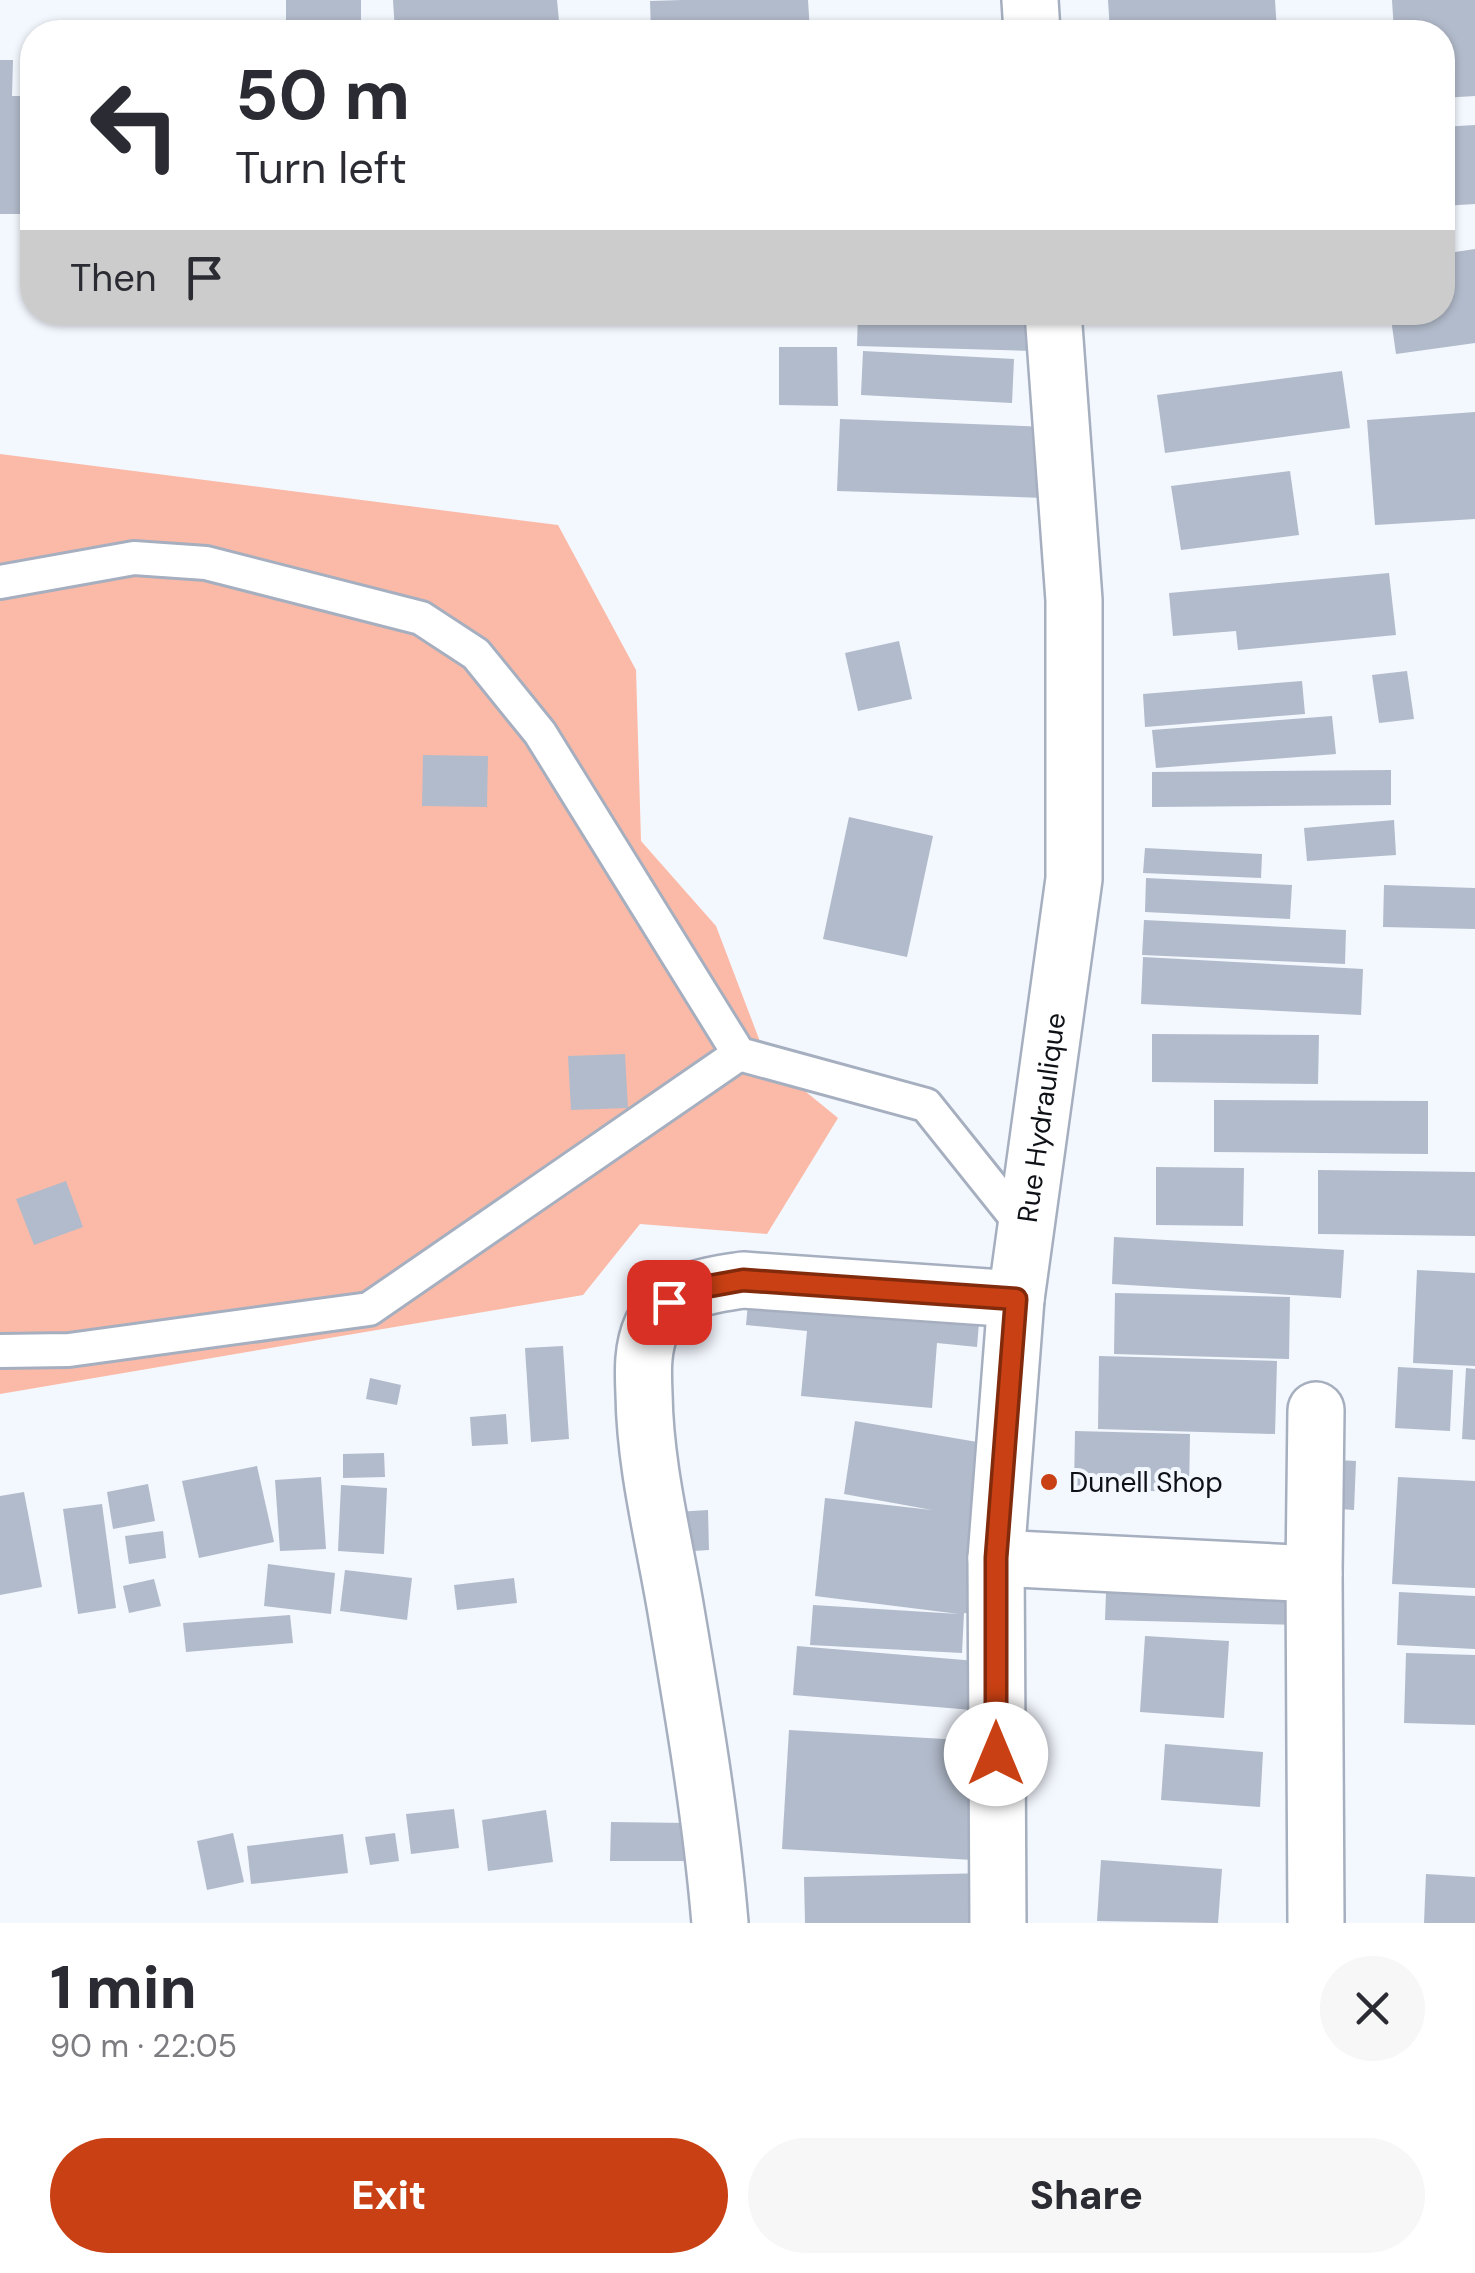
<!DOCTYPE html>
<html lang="en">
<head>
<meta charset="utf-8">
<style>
  body { margin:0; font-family:"DM Sans",sans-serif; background:#f7f7f7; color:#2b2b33; height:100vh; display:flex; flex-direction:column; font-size:38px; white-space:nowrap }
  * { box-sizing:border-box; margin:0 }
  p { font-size:32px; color:#7c7c81 }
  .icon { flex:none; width:55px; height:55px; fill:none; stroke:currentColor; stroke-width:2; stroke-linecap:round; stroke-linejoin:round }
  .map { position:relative; height:1923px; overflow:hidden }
  .sheet { display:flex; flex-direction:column; background:#fff; flex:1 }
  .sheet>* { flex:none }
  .hud { position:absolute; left:20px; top:20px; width:1435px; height:305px; border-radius:40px; box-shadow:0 2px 8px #0004; background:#fff; color:#2b2b33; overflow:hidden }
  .pin { position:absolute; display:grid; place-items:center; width:85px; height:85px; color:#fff; margin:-42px; border-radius:20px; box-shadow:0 5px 15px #0006 }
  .me { position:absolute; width:110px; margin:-55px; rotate:0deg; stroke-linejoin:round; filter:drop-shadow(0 0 8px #0008) }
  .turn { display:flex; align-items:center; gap:35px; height:210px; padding:0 50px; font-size:45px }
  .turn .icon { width:130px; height:130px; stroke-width:2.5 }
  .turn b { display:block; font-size:70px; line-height:85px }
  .then { display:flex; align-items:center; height:95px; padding:0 50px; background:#0003; gap:20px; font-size:38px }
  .round { display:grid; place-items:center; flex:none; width:105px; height:105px; border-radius:52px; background:#f7f7f7 }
  .head { display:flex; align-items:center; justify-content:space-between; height:170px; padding:0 50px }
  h1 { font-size:60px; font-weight:800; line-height:75px }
  .cta { display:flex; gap:20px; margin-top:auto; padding:20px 50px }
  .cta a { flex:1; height:115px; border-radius:60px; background:#c84013; color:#fff; font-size:40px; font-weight:800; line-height:115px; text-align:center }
  .cta a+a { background:#f7f7f7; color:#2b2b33 }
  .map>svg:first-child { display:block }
  .green { fill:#fbbaa7 }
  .building { fill:#b2bbcb }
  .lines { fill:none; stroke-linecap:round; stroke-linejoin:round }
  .service-casing { stroke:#a6afbf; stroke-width:38 }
  .minor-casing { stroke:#a6afbf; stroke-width:60 }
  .service { stroke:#fff; stroke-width:32 }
  .minor { stroke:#fff; stroke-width:55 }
  .route-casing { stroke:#822a0c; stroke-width:25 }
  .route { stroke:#c84013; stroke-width:18 }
  .poi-dot { fill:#c84013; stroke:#f3f7fe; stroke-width:4 }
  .labels { text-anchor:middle; stroke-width:8; stroke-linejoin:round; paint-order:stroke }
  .street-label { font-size:28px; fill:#0e1116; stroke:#f3f7fe }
  .poi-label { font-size:28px; fill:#0e1116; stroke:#f3f7fe; text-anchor:start }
</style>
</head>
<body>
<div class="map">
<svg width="1475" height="1923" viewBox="0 0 1475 1923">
  <rect width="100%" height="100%" fill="#f3f7fe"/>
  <polygon class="green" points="0,454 558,525 636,670 641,841 716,926 767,1060 838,1118 767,1234 640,1224 583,1295 0,1394"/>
  <g class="building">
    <rect x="286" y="0" width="75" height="32"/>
    <polygon points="393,0 557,0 560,32 395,32"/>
    <polygon points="682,0 808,0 810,32 651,32 650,1"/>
    <polygon points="1108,0 1275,0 1277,32 1110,32"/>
    <polygon points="1392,0 1475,0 1475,96 1442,98 1442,32 1394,32"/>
    <polygon points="0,60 13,60 12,96 32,96 32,214 0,214"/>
    <polygon points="1475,125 1475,204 1442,206 1442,127"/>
    <polygon points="1475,249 1475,343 1396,354 1390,312 1442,312 1442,254"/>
    <polygon points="858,312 1033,312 1033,351 857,346"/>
    <polygon points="779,347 837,347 838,406 779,405"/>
    <polygon points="863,351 1014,359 1012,403 861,395"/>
    <polygon points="1342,371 1350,428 1165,453 1157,395"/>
    <polygon points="1475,412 1475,519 1375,525 1367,420"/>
    <polygon points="840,419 1048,427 1045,498 837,491"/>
    <polygon points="1290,471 1299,535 1181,550 1171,486"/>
    <polygon points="1389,573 1396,635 1238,650 1236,631 1173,636 1169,593"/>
    <polygon points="899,641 912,699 858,711 845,653"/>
    <polygon points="1407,671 1414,719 1379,723 1372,675"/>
    <polygon points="1302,681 1305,714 1145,727 1143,694"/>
    <polygon points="1332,716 1336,754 1156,768 1152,730"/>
    <polygon points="423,755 488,756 487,807 422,806"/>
    <polygon points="1391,770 1391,805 1152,807 1152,772"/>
    <polygon points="849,817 933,836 907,957 823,939"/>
    <polygon points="1394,820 1396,855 1307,861 1304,828"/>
    <polygon points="1145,848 1262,854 1261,878 1143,873"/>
    <polygon points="1146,878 1292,885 1290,919 1145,912"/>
    <polygon points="1384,885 1475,888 1475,929 1383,927"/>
    <polygon points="1144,920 1346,930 1345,964 1142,955"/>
    <polygon points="1143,957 1363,969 1361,1015 1141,1004"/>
    <polygon points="1152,1034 1319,1035 1318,1084 1152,1082"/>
    <polygon points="625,1054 628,1108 571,1110 568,1056"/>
    <polygon points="1214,1100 1428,1101 1428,1154 1214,1152"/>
    <polygon points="1156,1167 1244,1168 1243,1226 1156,1225"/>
    <polygon points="1318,1170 1475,1172 1475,1236 1318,1234"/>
    <polygon points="66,1181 83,1227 34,1245 16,1199"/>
    <polygon points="1114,1237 1344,1250 1341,1298 1112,1284"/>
    <polygon points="753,1251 983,1274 977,1347 937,1343 932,1408 801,1396 807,1331 746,1325"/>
    <polygon points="1417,1270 1475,1273 1475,1366 1413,1363"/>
    <polygon points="1115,1293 1290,1297 1289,1359 1114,1354"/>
    <polygon points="563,1346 569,1439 531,1442 525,1348"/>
    <polygon points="1099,1356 1277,1361 1275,1434 1098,1429"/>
    <polygon points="1398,1367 1453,1370 1450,1431 1395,1428"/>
    <polygon points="1466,1368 1475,1369 1475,1440 1462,1439"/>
    <polygon points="370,1378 401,1385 397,1405 366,1399"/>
    <polygon points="506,1414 508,1444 472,1446 470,1417"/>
    <polygon points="855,1421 983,1443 971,1514 985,1515 974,1614 964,1613 962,1653 810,1645 813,1605 959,1614 815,1596 825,1498 932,1510 844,1494"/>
    <polygon points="1075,1431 1190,1434 1189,1492 1074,1489"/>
    <polygon points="384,1453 385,1477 343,1478 343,1454"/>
    <polygon points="1301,1458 1356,1461 1354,1510 1298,1506"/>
    <polygon points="257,1466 274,1542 199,1558 182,1481"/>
    <polygon points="321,1477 326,1549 280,1551 275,1480"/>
    <polygon points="1398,1477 1475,1481 1475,1588 1392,1584"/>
    <polygon points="148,1484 155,1521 113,1529 107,1492"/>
    <polygon points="341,1485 387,1488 384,1554 338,1551"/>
    <polygon points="24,1492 42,1587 0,1595 0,1496"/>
    <polygon points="102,1504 116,1608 78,1614 63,1509"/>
    <polygon points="708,1510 709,1550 678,1552 676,1512"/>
    <polygon points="163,1531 166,1558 129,1564 125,1536"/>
    <polygon points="268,1564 335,1573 331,1614 264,1606"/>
    <polygon points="1107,1566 1304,1572 1303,1625 1105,1620"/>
    <polygon points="345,1570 412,1578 407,1620 340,1611"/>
    <polygon points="514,1578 517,1603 457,1610 454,1585"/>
    <polygon points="154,1579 161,1606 129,1613 123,1586"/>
    <polygon points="1399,1592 1475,1596 1475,1649 1397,1645"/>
    <polygon points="290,1615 293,1643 186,1652 183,1623"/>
    <polygon points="1145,1636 1229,1641 1224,1718 1140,1712"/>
    <polygon points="797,1646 988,1662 984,1711 793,1695"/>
    <polygon points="1406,1653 1475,1655 1475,1725 1404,1723"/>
    <polygon points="789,1730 996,1742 990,1861 782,1849"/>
    <polygon points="1165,1744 1263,1752 1260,1807 1161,1800"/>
    <polygon points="454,1809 459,1848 411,1854 406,1814"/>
    <polygon points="546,1810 553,1862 488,1871 482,1820"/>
    <polygon points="611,1822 688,1823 688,1861 610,1861"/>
    <polygon points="233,1833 244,1882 207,1890 197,1841"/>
    <polygon points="395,1833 399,1861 370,1865 365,1837"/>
    <polygon points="343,1834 348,1873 251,1884 247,1846"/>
    <polygon points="1101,1860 1222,1869 1218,1923 1097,1921"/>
    <polygon points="990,1873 991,1923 805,1923 804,1877"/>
    <polygon points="1426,1874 1475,1877 1475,1923 1424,1923"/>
  </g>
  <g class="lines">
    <defs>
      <g id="service">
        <polyline points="0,582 134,558 206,563 421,618 476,654 540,733 739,1054 926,1105 1026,1230"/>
        <polyline points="0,1351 69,1350 369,1309 739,1054"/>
      </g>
      <g id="minor">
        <polyline points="1030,0 1032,32"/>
        <polyline points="996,1558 1314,1574 1316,1923"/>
        <polyline points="1314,1574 1316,1410"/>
        <path d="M720 1923C711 1816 693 1711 675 1605 663 1535 645 1466 644 1394 643 1371 642 1348 652 1326 671 1289 706 1286 743 1280L1016 1299"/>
        <path id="s1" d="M998 1923 996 1558 1016 1299 1074 879V600L1053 312"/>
      </g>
    </defs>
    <use href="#service" class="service-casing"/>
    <use href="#minor" class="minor-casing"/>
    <use href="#service" class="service"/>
    <use href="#minor" class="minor"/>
  </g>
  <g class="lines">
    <defs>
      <polyline id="route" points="669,1302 699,1288 743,1280 1016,1299 996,1558 996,1754"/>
    </defs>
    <use href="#route" class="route-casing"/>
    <use href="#route" class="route"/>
  </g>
  <circle class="poi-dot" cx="1049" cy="1482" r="10"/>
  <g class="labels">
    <g class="street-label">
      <text dy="10" stroke="none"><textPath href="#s1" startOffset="808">Rue Hydraulique</textPath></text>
    </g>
    <g class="poi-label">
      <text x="1069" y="1492">Dunell Shop</text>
    </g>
  </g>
</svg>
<div class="pin" style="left:669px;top:1302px;background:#d93025"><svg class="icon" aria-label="arrive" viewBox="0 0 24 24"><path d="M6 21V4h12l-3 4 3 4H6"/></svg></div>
<svg class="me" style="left:996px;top:1754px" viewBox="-20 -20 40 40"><circle r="19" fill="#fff"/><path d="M0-13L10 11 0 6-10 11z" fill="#c84013"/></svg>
<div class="hud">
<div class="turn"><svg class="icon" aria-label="left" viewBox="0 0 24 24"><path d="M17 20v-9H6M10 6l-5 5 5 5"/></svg><div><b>50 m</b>Turn left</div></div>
<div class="then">Then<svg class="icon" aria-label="arrive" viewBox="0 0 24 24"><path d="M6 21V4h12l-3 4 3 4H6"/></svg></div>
</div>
</div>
<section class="sheet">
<div class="head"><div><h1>1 min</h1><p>90 m · 22:05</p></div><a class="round"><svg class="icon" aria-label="close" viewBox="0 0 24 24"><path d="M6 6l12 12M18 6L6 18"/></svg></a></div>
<div class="cta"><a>Exit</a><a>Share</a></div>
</section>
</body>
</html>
